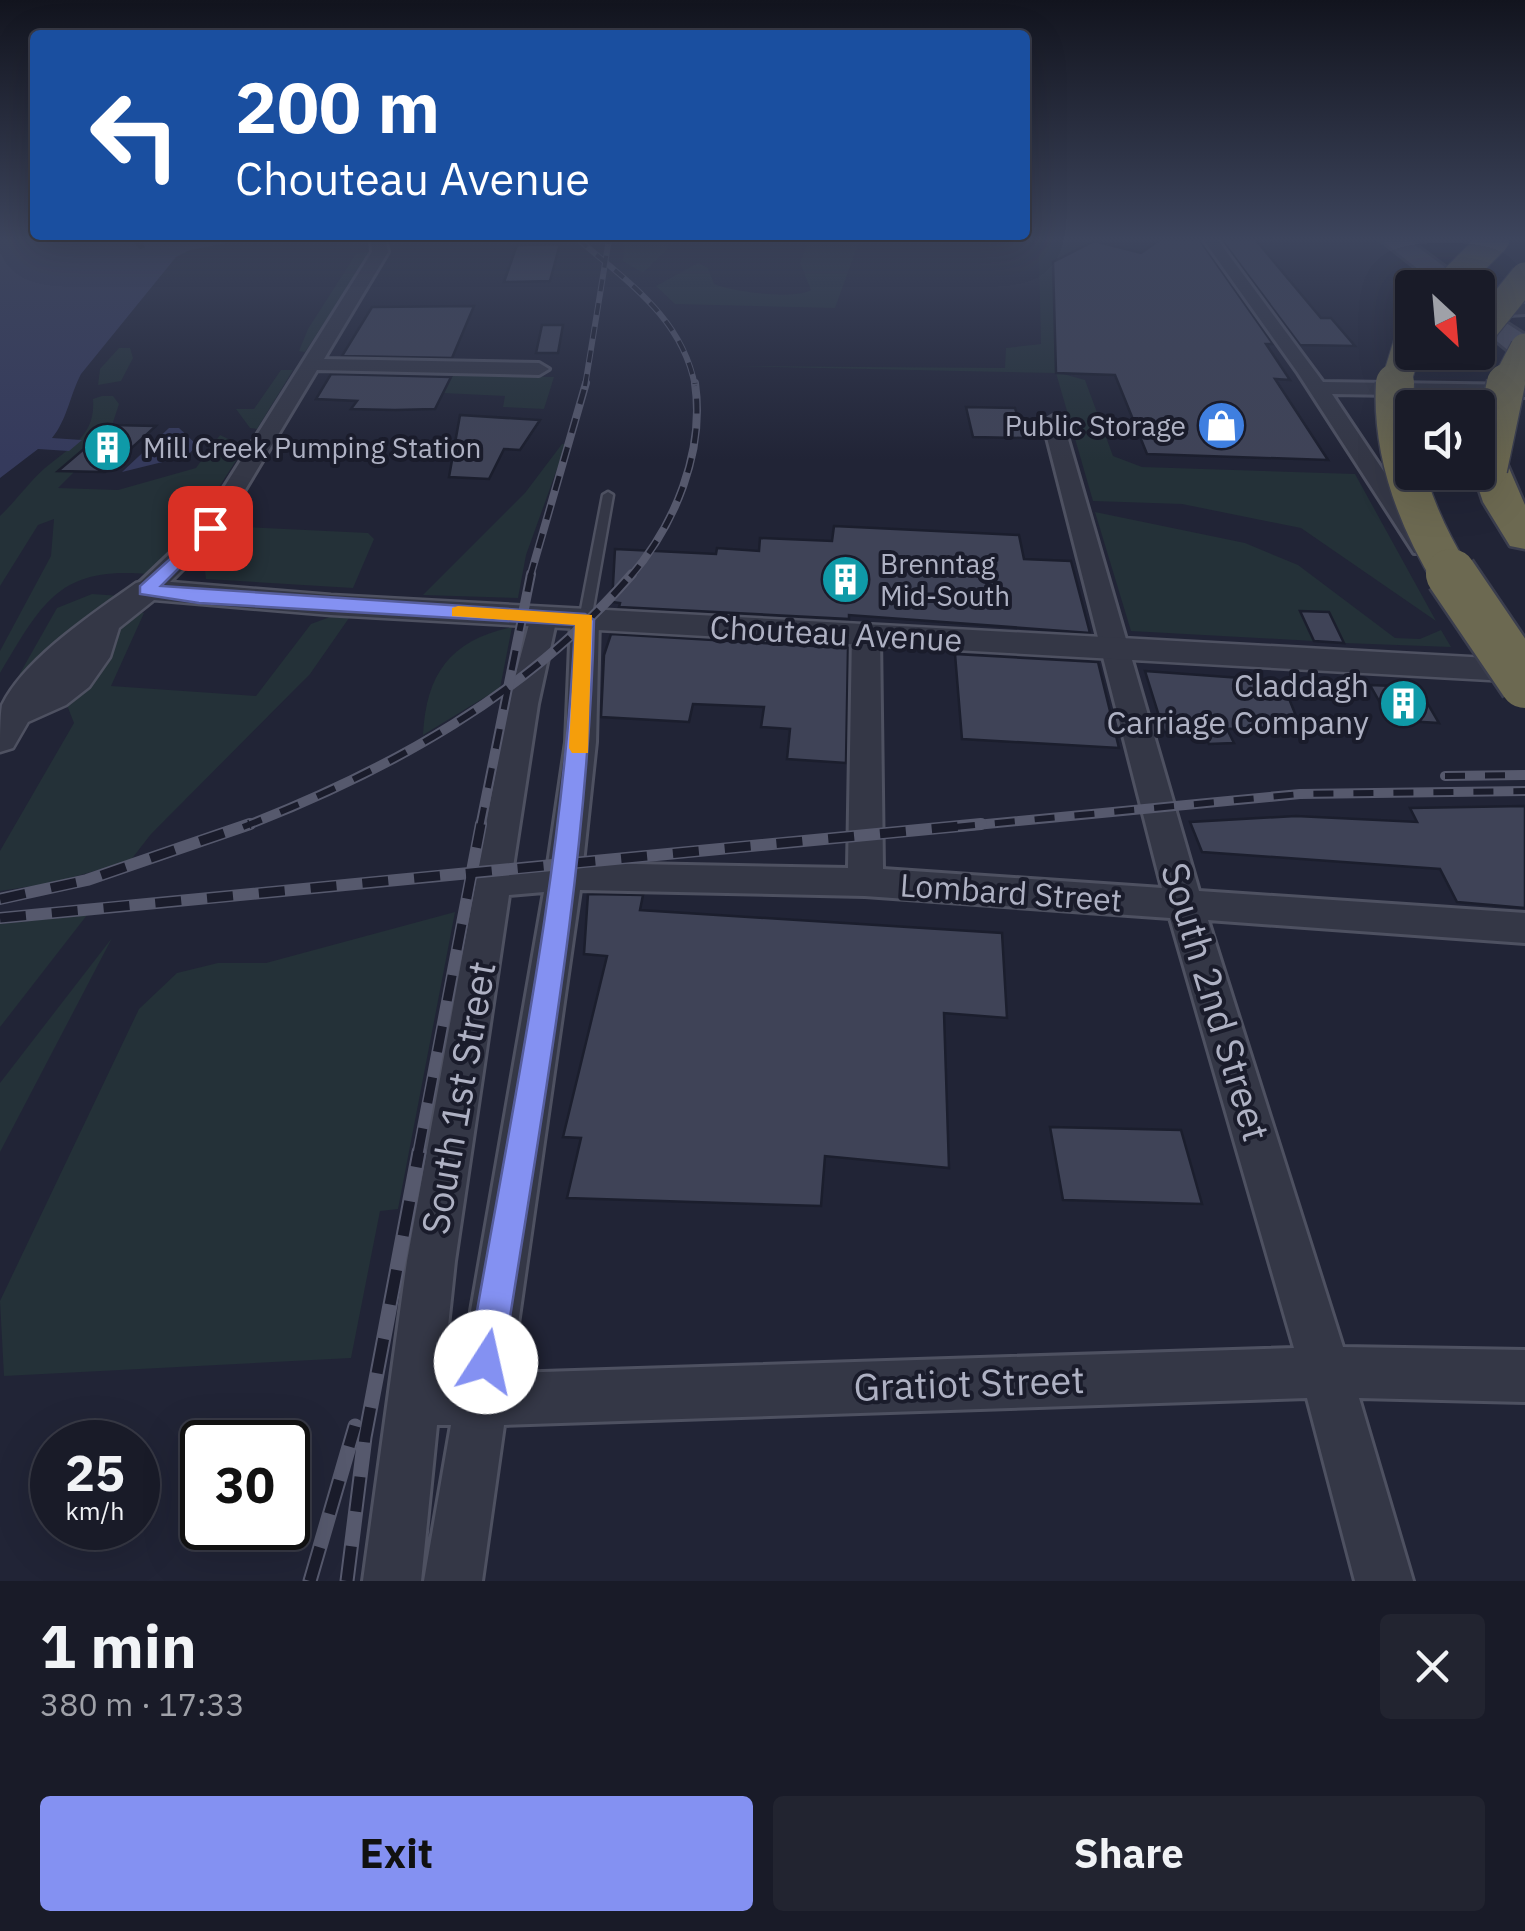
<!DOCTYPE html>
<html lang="en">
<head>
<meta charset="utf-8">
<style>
  body { margin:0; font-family:"IBM Plex Sans",sans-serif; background:#222430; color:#f1f3f6; height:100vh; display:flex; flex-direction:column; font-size:38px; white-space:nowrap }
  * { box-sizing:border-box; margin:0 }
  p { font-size:32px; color:#9fa1a8 }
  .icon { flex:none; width:55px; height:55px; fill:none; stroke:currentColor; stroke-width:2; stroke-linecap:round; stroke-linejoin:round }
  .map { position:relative; height:1581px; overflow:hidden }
  .side { display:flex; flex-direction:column; background:#191b28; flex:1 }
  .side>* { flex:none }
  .guide { position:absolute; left:30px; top:30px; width:1000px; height:210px; border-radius:10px; box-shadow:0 10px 40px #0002,0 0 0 2px #373945; background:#1a4fa0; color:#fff; overflow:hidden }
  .needle { width:65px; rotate:154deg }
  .tools { position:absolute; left:1395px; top:270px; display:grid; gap:20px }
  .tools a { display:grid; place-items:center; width:100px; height:100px; border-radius:10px; background:#191b28; box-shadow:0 10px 40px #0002,0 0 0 2px #373945; font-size:50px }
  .speed { position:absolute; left:30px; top:1420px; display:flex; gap:20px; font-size:50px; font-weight:700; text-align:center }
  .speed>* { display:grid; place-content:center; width:130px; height:130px; border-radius:50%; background:#191b28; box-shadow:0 10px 40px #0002,0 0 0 2px #373945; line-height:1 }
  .speed small { font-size:25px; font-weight:400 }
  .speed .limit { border:5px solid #111; border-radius:15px; background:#fff; color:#111 }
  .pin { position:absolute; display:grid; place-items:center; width:85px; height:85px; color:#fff; margin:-42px; border-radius:20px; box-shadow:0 5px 15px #0006 }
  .me { position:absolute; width:110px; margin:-55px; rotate:10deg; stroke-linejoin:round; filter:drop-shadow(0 0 8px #0008) }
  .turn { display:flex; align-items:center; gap:35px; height:210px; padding:0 40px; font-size:45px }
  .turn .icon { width:130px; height:130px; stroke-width:2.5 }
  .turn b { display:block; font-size:70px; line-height:85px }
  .round { display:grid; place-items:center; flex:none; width:105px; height:105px; border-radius:10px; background:#222430 }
  .overview { display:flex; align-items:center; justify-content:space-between; height:170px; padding:0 40px }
  h1 { font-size:60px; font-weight:800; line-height:75px }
  .primary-button { display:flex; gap:20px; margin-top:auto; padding:20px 40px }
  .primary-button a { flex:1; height:115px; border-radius:10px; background:#8491f2; color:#111; font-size:40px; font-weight:800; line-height:115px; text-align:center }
  .primary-button a+a { background:#222430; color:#f1f3f6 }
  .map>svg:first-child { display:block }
  .green { fill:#243138 }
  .water { fill:#353a5c }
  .building { fill:#3f4357; stroke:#1b1e2d; stroke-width:2.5 }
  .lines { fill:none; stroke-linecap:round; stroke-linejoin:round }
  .service-casing { stroke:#4e5161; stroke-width:5 }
  .minor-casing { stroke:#4e5161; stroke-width:6 }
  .tertiary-casing { stroke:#4e5161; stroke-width:5 }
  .primary-casing { stroke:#3d4050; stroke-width:6 }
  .motorway-casing { stroke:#3b3e4e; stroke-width:5 }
  .service { fill:#343746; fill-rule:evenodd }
  .minor { fill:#343746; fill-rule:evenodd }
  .tertiary { fill:#343746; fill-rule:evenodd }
  .primary { fill:#525566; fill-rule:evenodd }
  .motorway { fill:#6c6951; fill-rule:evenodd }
  .rail-far4-casing { stroke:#56596d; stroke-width:6 }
  .rail-far3-casing { stroke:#56596d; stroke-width:8 }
  .rail-far2-casing { stroke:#56596d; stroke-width:10 }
  .rail-far1-casing { stroke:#56596d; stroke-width:12 }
  .rail-casing { stroke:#56596d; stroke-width:15 }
  .rail-far4 { stroke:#1a1c2b; stroke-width:4; stroke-dasharray:12; stroke-linecap:butt }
  .rail-far3 { stroke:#1a1c2b; stroke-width:5; stroke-dasharray:15; stroke-linecap:butt }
  .rail-far2 { stroke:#1a1c2b; stroke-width:6; stroke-dasharray:20; stroke-linecap:butt }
  .rail-far1 { stroke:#1a1c2b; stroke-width:9; stroke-dasharray:26; stroke-linecap:butt }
  .rail { stroke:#1a1c2b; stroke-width:11; stroke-dasharray:35; stroke-linecap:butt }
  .motorway-bridge-far2-casing { stroke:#3b3e4e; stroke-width:31; stroke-linecap:butt }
  .motorway-bridge-far1-casing { stroke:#3b3e4e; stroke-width:41; stroke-linecap:butt }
  .motorway-bridge-casing { stroke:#3b3e4e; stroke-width:55; stroke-linecap:butt }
  .motorway-bridge-far2 { stroke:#6c6951; stroke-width:29 }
  .motorway-bridge-far1 { stroke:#6c6951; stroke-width:38 }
  .motorway-bridge { stroke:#6c6951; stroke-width:50 }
  .route { fill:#8491f2; stroke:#565e9d; stroke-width:2.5 }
  .slow { fill:#f59e0b }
  .labels { text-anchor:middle; stroke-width:8; stroke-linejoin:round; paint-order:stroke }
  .far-poi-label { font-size:28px; fill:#aeb1c3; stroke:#1a1c2b; text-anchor:start }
  .street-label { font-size:32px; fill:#aeb1c3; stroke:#1a1c2b }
  .poi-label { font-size:32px; fill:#aeb1c3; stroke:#1a1c2b; text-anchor:end }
  .near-street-label { font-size:38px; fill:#aeb1c3; stroke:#1a1c2b }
</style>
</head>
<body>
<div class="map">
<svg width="1525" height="1581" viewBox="0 0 1525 1581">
  <rect width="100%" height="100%" fill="#212436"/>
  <g class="green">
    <polygon points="625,239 658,239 669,247 643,273 623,261"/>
    <path d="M860 239 835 308 675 304 656 286 698 263 708 268 714 284C735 292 793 300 811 290L800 263 809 240Z"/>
    <polygon points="1064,239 1100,239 1053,262 1056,372 1085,380 1113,456 1142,467 1355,474 1436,621 1301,528 1182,504 1093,501 1056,373 730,366 1005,368 1006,348 1041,344 1039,255 1042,249"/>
    <polygon points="370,252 305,352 299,351 308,329 356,254"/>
    <polygon points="119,348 130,348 133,358 121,381 98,385 100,369"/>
    <polygon points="281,370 293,370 257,429 250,428 236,409 254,409"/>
    <polygon points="452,374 554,377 544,409 503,407 505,396 443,393"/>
    <path d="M102 396H113L119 404 112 425 59 470 75 471 58 488 118 490 196 468 220 435 245 447 181 545 147 574C59 566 42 603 0 673V651L51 556 54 519 38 525 0 586V516C16 501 29 482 45 468 70 447 96 436 93 399Z"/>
    <polygon points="562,444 566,444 526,555 518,598 423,595 525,493"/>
    <polygon points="1095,512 1245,543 1298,565 1395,638 1420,639 1441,630 1451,647 1344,643 1329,612 1301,611 1314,641 1131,631"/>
    <polygon points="248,521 245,527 368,533 374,539 353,588 206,579 205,570 234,522"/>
    <polygon points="92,594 121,596 23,683 14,684 57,608"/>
    <polygon points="135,613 144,613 111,686 256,696 311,624 330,617 349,618 310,674 151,834 130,861 52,883 0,891 0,851 74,723 65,700 118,627"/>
    <path d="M512 627 500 688 423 735C426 673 451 640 512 627Z"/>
    <polygon points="455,912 398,1209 380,1211 351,1358 4,1376 0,1301 139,1009 177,973 218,963 266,963"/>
    <polygon points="87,915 0,1027 0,924"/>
    <polygon points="112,938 0,1152 0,1083"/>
  </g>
  <g class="water">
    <path d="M0 239H129L140 249 145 248 142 239H146L237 241 190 250 176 257 81 374C70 395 67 420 52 438L82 440 69 451 38 449 0 478Z"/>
    <polygon points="169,428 179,428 197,445 187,456 122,472"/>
  </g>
  <g class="building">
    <polygon points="1161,239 1199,239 1273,344 1266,344 1290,380 1275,379 1328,460 1147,454 1115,375 1056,373 1053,262 1094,241 1141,253"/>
    <polygon points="1221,239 1255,239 1321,318 1331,318 1355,346 1300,345"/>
    <polygon points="560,244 550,281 504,282 517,245"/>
    <polygon points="474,306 452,358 342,356 372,307"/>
    <polygon points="542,325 563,325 558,353 536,353"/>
    <polygon points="331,374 451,377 435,409 395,410 351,409 357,401 316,399"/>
    <polygon points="966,407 1015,408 1024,438 973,437"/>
    <polygon points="460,415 540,420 520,450 504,449 489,479 449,477"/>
    <polygon points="112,425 156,426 105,472 58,471"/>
    <polygon points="834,526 1019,535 1024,559 1071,561 1090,633 849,615 849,619 619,607 620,603 612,602 615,549 716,554 717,548 759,551 760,538 832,541"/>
    <polygon points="1300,611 1329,612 1344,643 1314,641"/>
    <polygon points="611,634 848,648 846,763 787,759 790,729 761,727 764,707 693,704 689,722 601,717 604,655"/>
    <polygon points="955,654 1098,662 1119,748 962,739"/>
    <polygon points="1145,671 1282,681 1300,726 1227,729 1234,743 1209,744 1202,731 1164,732"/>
    <polygon points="1370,685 1418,687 1439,723 1390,720"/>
    <polygon points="1525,806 1525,908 1457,902 1440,869 1202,852 1190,822 1296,816 1417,822 1410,808"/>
    <polygon points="588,894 643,895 640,910 1002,933 1007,1018 944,1013 949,1168 825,1156 821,1206 567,1198 581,1138 563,1137 607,956 584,954"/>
    <polygon points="1050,1127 1181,1130 1202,1204 1063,1200"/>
  </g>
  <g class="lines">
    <defs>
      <polygon id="service" points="608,492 613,495 591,620 585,624 579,620 603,495"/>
      <g id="minor">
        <polygon points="371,239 385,239 388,252 324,359 539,363 549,369 539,375 317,370 219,533 156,596 138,596 134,590 138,584 201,524 372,252"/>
        <polygon points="1203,239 1217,239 1323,382 1525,385 1525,397 1332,394 1435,548 1432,553 1414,553 1298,373"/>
        <polygon points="1525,304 1525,314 1478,317 1478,307"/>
        <path d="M1053 416 1063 422 1199 891 1525 913V943L1208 920 1343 1347 1525 1350V1402L1359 1398 1413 1581H1355L1307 1398 504 1425 482 1581H424L451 1425H437L421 1581H363L407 1261 508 704 531 617 544 609 557 617 538 704 513 867 548 864 566 742 571 620 585 612 599 620 596 742 583 863 848 868 852 635 866 627 880 635 883 869 1162 888 1043 422ZM580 890 865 896 1170 918 1294 1348 511 1373ZM544 892 460 1374 443 1373 455 1261 509 895Z"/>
      </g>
      <path id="tertiary" d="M147 580 331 595 1525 660V682L331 615 154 600 119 628 110 657 89 687 66 705 28 722 13 748 0 752C0 739 0 717 2 705 25 658 94 613 136 583Z"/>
      <g id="primary">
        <polygon points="1380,239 1407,239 1473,288 1442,288"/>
        <polygon points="1478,305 1525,335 1525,358 1514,355 1478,326"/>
      </g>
      <polygon id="motorway" points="1478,427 1491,430 1496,438 1525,505 1525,549 1510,546 1483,502 1473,472 1478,472"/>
    </defs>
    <use href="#service" class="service-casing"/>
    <use href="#minor" class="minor-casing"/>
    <use href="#tertiary" class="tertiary-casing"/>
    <use href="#primary" class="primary-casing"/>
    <use href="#motorway" class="motorway-casing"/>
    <use href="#service" class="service"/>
    <use href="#minor" class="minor"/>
    <use href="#tertiary" class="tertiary"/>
    <use href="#primary" class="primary"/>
    <use href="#motorway" class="motorway"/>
    <defs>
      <g id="rail-far4">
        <path d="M578 239C627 282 682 317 695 386"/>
        <polyline points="585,386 609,239"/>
      </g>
      <g id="rail-far3">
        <polyline points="530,577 586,383"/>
        <path d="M630 577C675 525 705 452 695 383"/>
      </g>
      <g id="rail-far2">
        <polyline points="1445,776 1525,775"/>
        <path d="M243 827C390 770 528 694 632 574"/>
        <polyline points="480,827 531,574"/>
        <polyline points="955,827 1300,794 1525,791"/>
      </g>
      <g id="rail-far1">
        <polyline points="0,899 87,880 250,824"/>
        <polyline points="0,918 981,824"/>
        <polyline points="418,1154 481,824"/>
      </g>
      <g id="rail">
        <polyline points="310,1581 355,1426"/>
        <polyline points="347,1581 365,1437 419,1152"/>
      </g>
    </defs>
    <use href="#rail-far4" class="rail-far4-casing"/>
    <use href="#rail-far3" class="rail-far3-casing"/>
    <use href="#rail-far2" class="rail-far2-casing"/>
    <use href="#rail-far1" class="rail-far1-casing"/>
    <use href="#rail" class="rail-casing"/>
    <use href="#rail-far4" class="rail-far4"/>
    <use href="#rail-far3" class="rail-far3"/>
    <use href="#rail-far2" class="rail-far2"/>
    <use href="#rail-far1" class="rail-far1"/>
    <use href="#rail" class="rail"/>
    <defs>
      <g id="motorway-bridge-far2">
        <polyline points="1446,288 1495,239"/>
        <polyline points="1478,344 1484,328 1525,277"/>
        <polyline points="1395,386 1412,330"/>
        <polyline points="1505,386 1525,348"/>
      </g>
      <g id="motorway-bridge-far1">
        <path d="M1395 383C1391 453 1416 518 1452 577"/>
        <polyline points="1488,469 1506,383"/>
      </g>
      <polyline id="motorway-bridge" points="1451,574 1525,683"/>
    </defs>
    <use href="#motorway-bridge-far2" class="motorway-bridge-far2-casing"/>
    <use href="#motorway-bridge-far1" class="motorway-bridge-far1-casing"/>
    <use href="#motorway-bridge" class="motorway-bridge-casing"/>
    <use href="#motorway-bridge-far2" class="motorway-bridge-far2"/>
    <use href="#motorway-bridge-far1" class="motorway-bridge-far1"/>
    <use href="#motorway-bridge" class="motorway-bridge"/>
  </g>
  <linearGradient id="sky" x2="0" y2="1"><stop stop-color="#12141e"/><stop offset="0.52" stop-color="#3d455d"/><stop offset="1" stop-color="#3d455d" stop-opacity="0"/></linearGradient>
  <rect width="1525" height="460" fill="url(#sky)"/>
  <path class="route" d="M210 523 216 524V531L161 586 585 614 594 620C588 869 541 1116 503 1362L498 1375 486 1380 473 1375 468 1362C510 1118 563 873 575 625L199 603 140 594V586Z"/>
  <polygon class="slow" points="458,606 592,615 588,753 572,753 569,748 575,625 452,616 452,608"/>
  <defs>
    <symbol id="shop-disc" viewBox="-11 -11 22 22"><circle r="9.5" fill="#3f7fe0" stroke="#1a1c2b"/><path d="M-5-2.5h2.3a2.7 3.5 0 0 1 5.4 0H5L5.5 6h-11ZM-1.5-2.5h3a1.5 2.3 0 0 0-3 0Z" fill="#fff"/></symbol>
    <symbol id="building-disc" viewBox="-11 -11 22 22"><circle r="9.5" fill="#0f9aa8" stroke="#1a1c2b"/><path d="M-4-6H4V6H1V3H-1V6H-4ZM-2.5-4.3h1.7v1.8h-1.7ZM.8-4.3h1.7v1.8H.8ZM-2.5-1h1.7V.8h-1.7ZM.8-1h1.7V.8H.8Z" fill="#fff"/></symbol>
  </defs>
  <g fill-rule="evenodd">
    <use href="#shop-disc" x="1194" y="398" width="55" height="55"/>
    <use href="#building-disc" x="80" y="420" width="55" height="55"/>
    <use href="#building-disc" x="818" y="552" width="55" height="55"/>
    <use href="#building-disc" x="1376" y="676" width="55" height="55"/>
  </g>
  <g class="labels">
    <g class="far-poi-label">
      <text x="1186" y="436" text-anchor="end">Public Storage</text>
      <text x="143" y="458">Mill Creek Pumping Station</text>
      <text x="880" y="574">Brenntag<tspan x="880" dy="32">Mid-South</tspan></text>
    </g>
    <g class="street-label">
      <text transform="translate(836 634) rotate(3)" y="11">Chouteau Avenue</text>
      <text transform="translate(1011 893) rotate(4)" y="11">Lombard Street</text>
    </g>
    <g class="poi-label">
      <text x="1369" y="697">Claddagh<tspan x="1369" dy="37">Carriage Company</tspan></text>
    </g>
    <g class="near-street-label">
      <text transform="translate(1215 1002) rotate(73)" y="13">South 2nd Street</text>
      <text transform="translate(459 1098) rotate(-80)" y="13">South 1st Street</text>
      <text transform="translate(969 1384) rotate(-2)" y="13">Gratiot Street</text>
    </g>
  </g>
</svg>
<div class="tools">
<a><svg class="needle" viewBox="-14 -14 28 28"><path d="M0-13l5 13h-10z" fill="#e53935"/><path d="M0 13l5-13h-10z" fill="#9fa1a8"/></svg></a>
<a><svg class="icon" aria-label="sound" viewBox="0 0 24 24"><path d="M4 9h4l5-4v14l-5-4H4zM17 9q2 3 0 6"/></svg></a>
</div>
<div class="speed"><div>25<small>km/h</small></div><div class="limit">30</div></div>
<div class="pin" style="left:210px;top:528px;background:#d93025"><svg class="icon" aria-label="arrive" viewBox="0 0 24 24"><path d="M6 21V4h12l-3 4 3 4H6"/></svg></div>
<svg class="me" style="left:486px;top:1362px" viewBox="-20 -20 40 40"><circle r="19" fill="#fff"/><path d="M0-13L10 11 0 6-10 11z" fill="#8491f2"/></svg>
<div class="guide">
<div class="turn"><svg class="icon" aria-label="left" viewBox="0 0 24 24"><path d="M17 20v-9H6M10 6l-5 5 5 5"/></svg><div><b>200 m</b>Chouteau Avenue</div></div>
</div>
</div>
<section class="side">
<div class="overview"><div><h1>1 min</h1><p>380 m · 17:33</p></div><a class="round"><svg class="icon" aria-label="close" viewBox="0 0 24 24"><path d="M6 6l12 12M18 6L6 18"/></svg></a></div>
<div class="primary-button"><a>Exit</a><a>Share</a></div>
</section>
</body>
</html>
